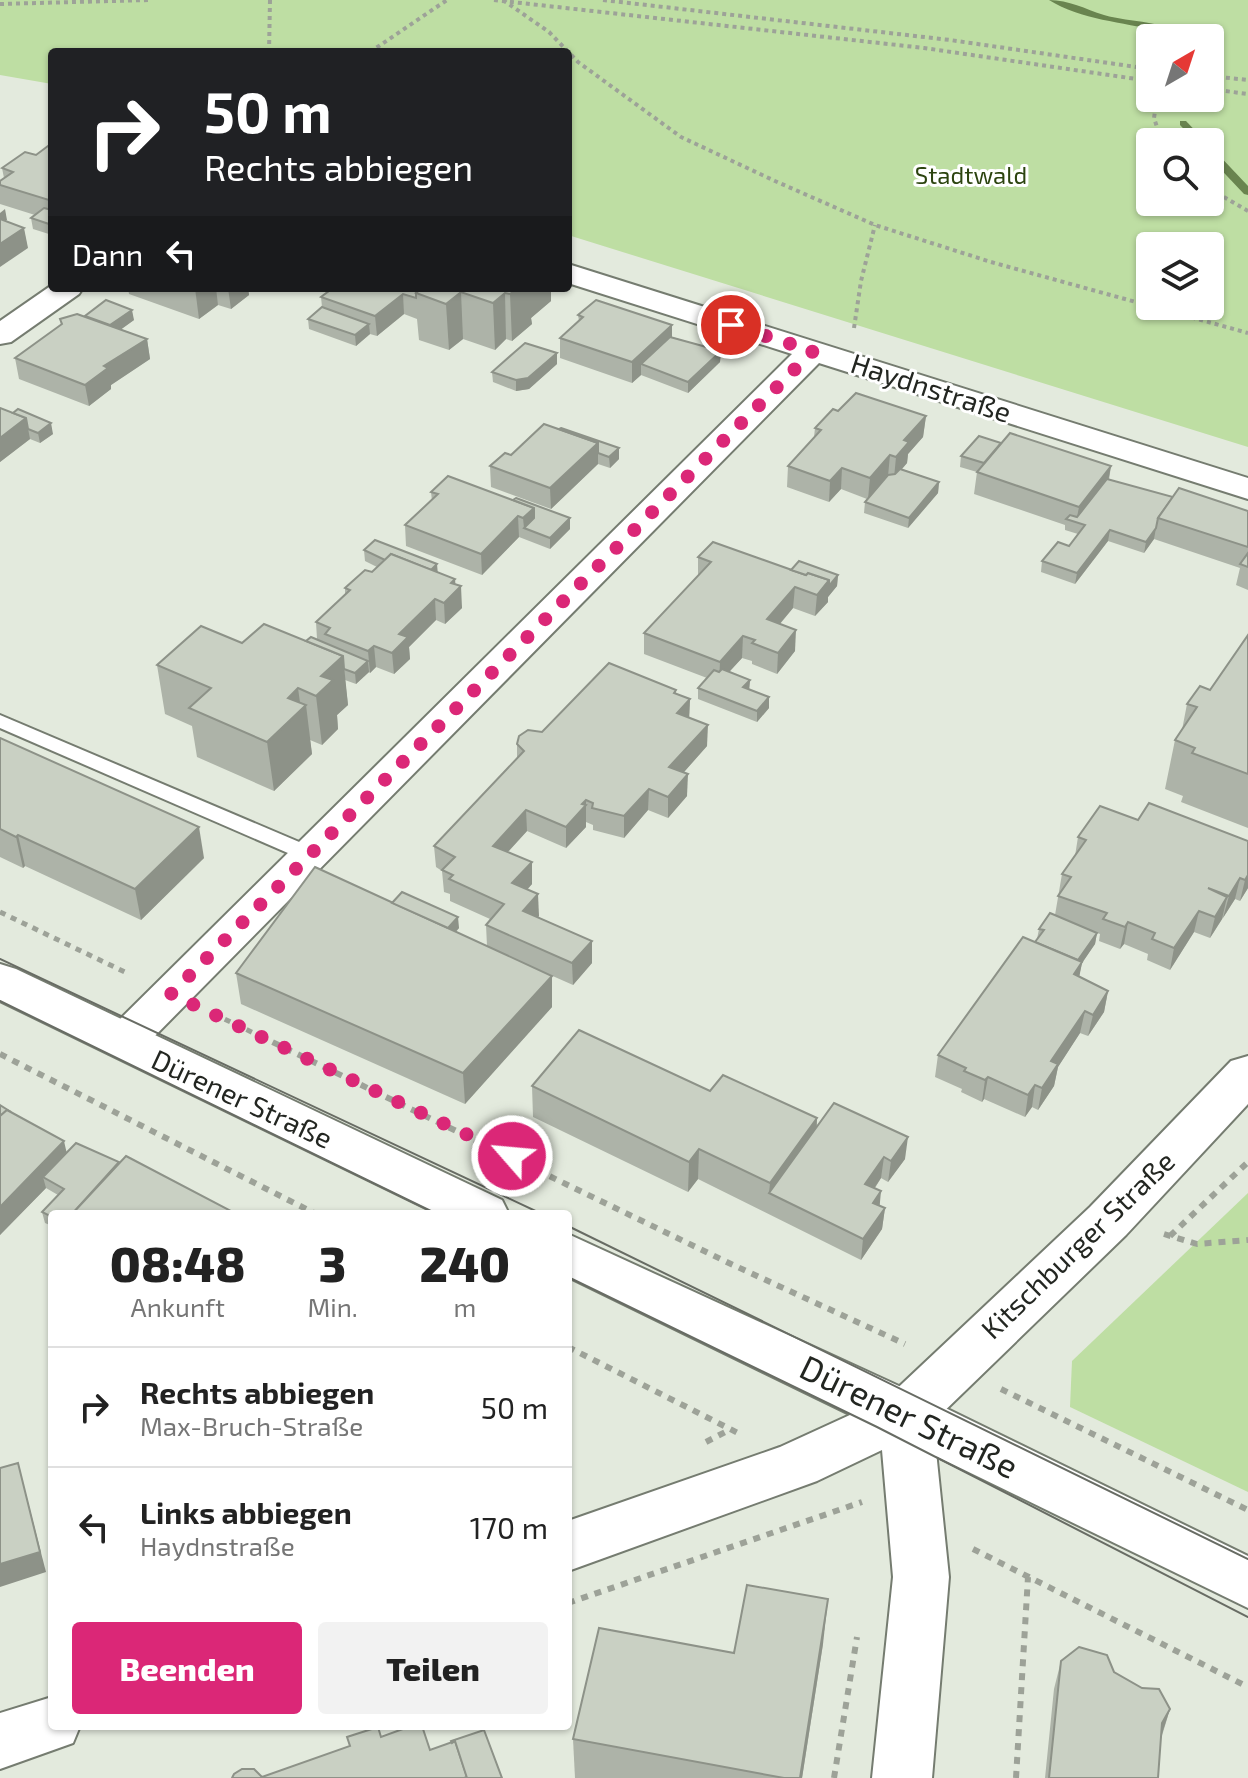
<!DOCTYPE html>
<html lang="de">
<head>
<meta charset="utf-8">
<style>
  body { margin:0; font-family:"Exo 2",sans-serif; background:#f2f2f2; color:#222; height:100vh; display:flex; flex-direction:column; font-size:30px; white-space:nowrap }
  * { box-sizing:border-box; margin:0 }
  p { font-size:26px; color:#767676 }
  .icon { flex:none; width:44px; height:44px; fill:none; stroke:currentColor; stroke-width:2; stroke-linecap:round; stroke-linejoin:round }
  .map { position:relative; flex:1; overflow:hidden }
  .sheet { position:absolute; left:48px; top:1210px; width:524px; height:520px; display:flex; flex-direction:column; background:#fff; border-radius:8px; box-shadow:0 2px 6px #0004 }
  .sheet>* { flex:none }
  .top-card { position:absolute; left:48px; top:48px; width:524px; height:244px; border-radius:8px; box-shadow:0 2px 6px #0004; background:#202124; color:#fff; overflow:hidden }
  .needle { width:52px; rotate:39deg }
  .controls { position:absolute; left:1136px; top:24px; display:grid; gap:16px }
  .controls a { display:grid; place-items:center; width:88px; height:88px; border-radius:8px; background:#fff; box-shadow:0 2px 6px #0004; font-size:40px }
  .pin { position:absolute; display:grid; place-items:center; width:68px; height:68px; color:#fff; margin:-34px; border:4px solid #fff; border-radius:50%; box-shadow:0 2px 8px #0007 }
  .me { position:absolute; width:88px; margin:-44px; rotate:297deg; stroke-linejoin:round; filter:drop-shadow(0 0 6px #0008) }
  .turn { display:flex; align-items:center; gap:28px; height:168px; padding:0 24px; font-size:36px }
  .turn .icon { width:104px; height:104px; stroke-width:2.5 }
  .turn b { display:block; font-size:56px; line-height:68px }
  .then { display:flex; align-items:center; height:76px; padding:0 24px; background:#0003; gap:16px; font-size:30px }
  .eta { display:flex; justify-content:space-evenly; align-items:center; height:136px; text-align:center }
  .eta b { font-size:48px; font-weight:800; line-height:56px }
  .cta { display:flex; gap:16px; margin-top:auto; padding:16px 24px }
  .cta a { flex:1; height:92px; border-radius:8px; background:#db2777; color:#fff; font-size:32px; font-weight:800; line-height:92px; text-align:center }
  .cta a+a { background:#f2f2f2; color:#222 }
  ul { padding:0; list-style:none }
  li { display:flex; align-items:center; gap:24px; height:120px; padding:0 24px; border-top:2px solid #e0e0e0 }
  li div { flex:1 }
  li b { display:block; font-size:30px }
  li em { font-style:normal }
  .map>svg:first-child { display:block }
  .green { fill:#bedea3; fill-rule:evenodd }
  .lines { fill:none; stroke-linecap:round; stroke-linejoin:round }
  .stream { fill:#69844f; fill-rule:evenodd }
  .lane-casing { stroke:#757c70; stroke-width:4 }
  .street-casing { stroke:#757c70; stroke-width:4 }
  .secondary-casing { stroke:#757c70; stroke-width:4 }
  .primary-casing { stroke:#757c70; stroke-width:4 }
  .path-far2 { stroke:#9da298; stroke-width:4; stroke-dasharray:4 4; stroke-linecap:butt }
  .path-far1 { stroke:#9da298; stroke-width:5; stroke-dasharray:6 6; stroke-linecap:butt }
  .path { stroke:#9da298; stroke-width:6; stroke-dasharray:7 7; stroke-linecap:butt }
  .lane { fill:#fff; fill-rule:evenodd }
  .street { fill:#fff; fill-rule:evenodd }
  .secondary { fill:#fff; fill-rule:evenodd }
  .primary { fill:#fff; fill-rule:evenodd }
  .tram { stroke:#686c64; stroke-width:2 }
  .wall { fill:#adb3a8 }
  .shaded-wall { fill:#8d9288 }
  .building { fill:#c9d0c3; stroke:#8d9288; stroke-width:2 }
  .route { stroke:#db2777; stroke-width:14; stroke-dasharray:0 25.2 }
  .labels { text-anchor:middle; stroke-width:6; stroke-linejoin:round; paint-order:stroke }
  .far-park-label { font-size:24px; fill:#2c440f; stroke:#fff }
  .street-label { font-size:28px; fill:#232621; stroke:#fff }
  .near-street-label { font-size:34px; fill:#232621; stroke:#fff }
</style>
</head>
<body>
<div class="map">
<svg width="1248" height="1778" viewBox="0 0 1248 1778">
  <rect width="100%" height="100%" fill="#e3eadd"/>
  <g class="green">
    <path d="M0 0H1248V447L568 235V52H52V84L0 75ZM1150 38H1210V98H1150ZM1150 142H1210V202H1150ZM1210 246V306H1150V246Z"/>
    <polygon points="1248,1193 1248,1492 1070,1407 1072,1361"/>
  </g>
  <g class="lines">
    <g class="stream">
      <path d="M1049 0C1069 0 1085 9 1104 15 1132 23 1164 20 1189 38 1177 38 1170 34 1158 31 1123 22 1081 20 1049 0Z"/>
      <polygon points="1180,121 1186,121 1206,142 1196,142 1180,125"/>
      <polygon points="1210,149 1214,150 1248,186 1248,195 1244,194 1210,158"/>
    </g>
    <defs>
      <polygon id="lane" points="0,715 318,850 321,855 318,860 304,860 0,728"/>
      <g id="street">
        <polygon points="568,264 1248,478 1248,499 819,363 138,1053 123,1058 108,1053 102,1042 108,1031 792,354 568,283"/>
        <polygon points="52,285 52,288 83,288 79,294 11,342 0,344 0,321"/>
      </g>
      <g id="secondary">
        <polygon points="1248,1056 1248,1104 1126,1235 933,1422 949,1577 932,1778 872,1778 893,1577 882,1450 817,1481 568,1571 568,1521 780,1447 887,1398 1090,1207 1231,1061"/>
        <polygon points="52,1697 52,1726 80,1726 73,1743 0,1769 0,1713"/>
      </g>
      <g id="primary">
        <polygon points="0,964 16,969 502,1200 509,1214 438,1214 0,1001"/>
        <polygon points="568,1234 925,1398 1248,1556 1248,1608 568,1277"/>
      </g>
    </defs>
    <use href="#lane" class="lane-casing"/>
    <use href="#street" class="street-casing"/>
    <use href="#secondary" class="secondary-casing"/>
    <use href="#primary" class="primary-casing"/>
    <g class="path-far2">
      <polyline points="494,0 924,48 1150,81"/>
      <polyline points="503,0 549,32 578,62 681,137 775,181 875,225 991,262 1248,333"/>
      <polyline points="603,0 950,40 1150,69"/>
      <polyline points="0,4 150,0"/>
      <polyline points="269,52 270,0"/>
      <polyline points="370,52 447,0"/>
      <polyline points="1210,76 1248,80"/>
      <polyline points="1210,89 1248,94"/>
      <polyline points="1157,98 1154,118 1162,142"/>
      <polyline points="1210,189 1248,211"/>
      <polyline points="854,328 861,281 875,225"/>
    </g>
    <g class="path-far1">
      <polyline points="0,912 129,974"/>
      <polyline points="214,1014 264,1038"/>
    </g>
    <g class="path">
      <polyline points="260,1036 731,1264 905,1344"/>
      <polyline points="0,1054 316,1214"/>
      <polyline points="1164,1234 1197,1244 1248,1240"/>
      <polyline points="1170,1236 1248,1162"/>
      <polyline points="568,1347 738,1433"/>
      <polyline points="1001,1389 1248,1510"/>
      <polyline points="706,1442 729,1430"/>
      <polyline points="973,1549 1248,1687"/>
      <polyline points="568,1603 862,1502"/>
      <polyline points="834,1778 857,1637"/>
      <polyline points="1016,1778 1028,1577"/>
    </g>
    <use href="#lane" class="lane"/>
    <use href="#street" class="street"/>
    <use href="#secondary" class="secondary"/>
    <use href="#primary" class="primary"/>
    <g class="tram">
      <polyline points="0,959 542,1214"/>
      <polyline points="0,1001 437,1214"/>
      <polyline points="568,1226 1248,1559"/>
      <polyline points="568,1277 877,1427 1248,1617"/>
    </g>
  </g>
  <g class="wall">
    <polygon points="52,143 52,235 33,229 31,218 35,215 0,204 0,181 4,178 2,168 36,155"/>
    <polygon points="128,288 248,288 249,295 231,309 218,305 199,319 129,294"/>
    <polygon points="551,288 551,301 531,318 532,324 512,341 506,339 495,350 463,339 449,350 419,340 417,319 404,314 377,336 370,334 356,346 309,329 308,319 322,307 321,297"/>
    <polygon points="578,315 672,337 721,351 720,362 688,393 641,375 632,383 560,358 560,338 579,321"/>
    <polygon points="85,316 134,320 121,329 147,339 150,359 111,385 111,389 89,406 19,379 15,358 61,325 60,319"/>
    <polygon points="557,364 529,389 516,391 493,382 492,372"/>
    <polygon points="0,408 53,434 40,443 30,439 0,462"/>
    <polygon points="838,411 926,416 923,437 908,454 907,463 902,469 939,482 938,493 908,528 864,513 865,502 867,499 841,489 829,502 787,487 788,466 814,437 815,428"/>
    <polygon points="544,424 619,459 610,468 598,464 551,509 491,487 490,466 511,455"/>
    <polygon points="1001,443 1111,466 1109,480 1173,497 1248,511 1248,590 1236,585 1240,568 1154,539 1144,553 1108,541 1075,584 1041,572 1042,561 1069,546 1078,534 1065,530 1065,525 974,494 977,472 960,467 961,456"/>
    <polygon points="431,492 513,500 570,518 570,529 550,549 519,537 482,575 406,546 405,525 432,501"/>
    <polygon points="364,550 438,573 455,584 462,608 445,624 436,620 409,647 410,659 394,674 376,667 370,673 369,672 356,684 345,680 348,705 337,715 338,729 322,745 310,740 312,754 274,791 197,757 192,726 165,714 157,665 242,643 306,641 317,639 316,622 345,595 345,588 372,572 377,567 365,561"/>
    <polygon points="698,557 838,575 837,586 828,597 828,602 815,616 793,608 780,624 795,651 777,674 752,664 752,661 742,658 729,672 750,680 749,689 769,708 757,722 698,699 698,688 707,678 644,654 644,633 698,576"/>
    <polygon points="1248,635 1248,828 1181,802 1183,796 1165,789 1175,740 1182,730 1187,704 1210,690"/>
    <polygon points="676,690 676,694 690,699 689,717 707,746 683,773 687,796 668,818 648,810 624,838 593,830 593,825 586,822 586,827 566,848 527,831 508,852 532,884 527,890 539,916 538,917 592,941 592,963 573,985 512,958 552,1007 465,1104 241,1004 236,973 392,903 459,928 456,932 487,946 486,925 490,919 450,901 450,894 444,892 442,871 436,867 434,846 517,758 517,744 542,732"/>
    <polygon points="0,738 204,858 141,920 25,866 23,868 0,857"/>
    <polygon points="1138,820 1248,841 1248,888 1240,901 1235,899 1210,938 1194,932 1170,970 1147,960 1148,954 1124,944 1120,949 1099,941 1100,934 1097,933 1095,944 1082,963 1079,976 1108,991 1104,1012 1088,1036 1080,1033 1058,1067 1054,1086 1038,1110 1032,1107 1025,1117 984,1099 982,1102 961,1092 962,1089 935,1077 938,1055 1035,942 1037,939 1039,929 1055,915 1062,874 1075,856 1078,837"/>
    <polygon points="532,1086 710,1091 817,1118 817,1127 905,1159 888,1182 881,1178 875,1188 879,1206 885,1208 882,1229 861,1260 698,1179 688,1192 533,1117"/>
    <polygon points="0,1105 67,1152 233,1212 233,1214 52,1214 52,1226 45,1223 42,1212 58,1195 46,1188 0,1235"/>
    <polygon points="823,1644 802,1778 575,1778 573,1739"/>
    <polygon points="1061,1661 1114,1672 1170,1709 1161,1739 1158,1778 1045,1778 1054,1689"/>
  </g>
  <g class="shaded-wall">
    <polygon points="5,209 7,220 0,224 0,213"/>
    <polygon points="24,228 28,248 0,267 0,244"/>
    <polygon points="195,288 216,288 218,305 199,319"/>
    <polygon points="228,288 248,288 249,295 231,309"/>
    <polygon points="518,288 551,288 551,301 531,318 532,324 512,341 510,294"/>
    <polygon points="461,292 463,339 449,350 446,304"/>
    <polygon points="505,293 506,339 495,350 493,303"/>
    <polygon points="403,294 404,314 377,336 375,316"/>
    <polygon points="132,310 134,320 112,336 110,325"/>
    <polygon points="369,324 370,334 356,346 355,335"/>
    <polygon points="672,325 672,345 641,364 641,375 632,383 632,362"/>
    <polygon points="147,339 150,359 111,385 111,389 89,406 85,385 104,366"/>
    <polygon points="721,351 720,362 688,393 688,382"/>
    <polygon points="557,353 557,364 529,389 516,391 516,380"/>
    <polygon points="926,416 923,437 908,454 907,463 894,478 896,457 904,440"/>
    <polygon points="26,418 30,439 0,462 0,438"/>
    <polygon points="51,423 53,434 40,443 38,433"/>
    <polygon points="598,443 598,464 551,509 550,488"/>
    <polygon points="619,448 619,459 610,468 609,457"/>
    <polygon points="890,455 888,476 868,499 870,478"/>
    <polygon points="1111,466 1107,487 1076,522 1079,507"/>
    <polygon points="842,468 841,489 829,502 830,481"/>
    <polygon points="939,482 938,493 908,528 909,518"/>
    <polygon points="534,508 534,529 524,528 523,518"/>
    <polygon points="518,516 519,537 482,575 481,554"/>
    <polygon points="570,518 570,529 550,549 550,538"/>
    <polygon points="1156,528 1154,539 1144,553 1146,542"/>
    <polygon points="1110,530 1108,541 1075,584 1077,573"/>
    <polygon points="437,564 438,575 423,577"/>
    <polygon points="838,575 837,586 828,597 828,602 815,616 817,595 829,580"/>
    <polygon points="455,579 456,591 461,586 462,608 445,624 444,603 451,583"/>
    <polygon points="795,587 793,608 766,640 767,619"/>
    <polygon points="435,599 436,620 409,647 410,659 394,674 392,653 399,634"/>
    <polygon points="796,630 795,651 777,674 778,653"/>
    <polygon points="743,636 742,658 719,683 720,662"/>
    <polygon points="374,646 376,667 370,673 368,651"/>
    <polygon points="343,656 348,705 337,715 338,729 322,745 316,696 321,676"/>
    <polygon points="368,661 369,672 356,684 355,673"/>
    <polygon points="750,680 749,691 743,687"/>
    <polygon points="298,688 301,710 306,705 312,754 274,791 267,742 288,698"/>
    <polygon points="769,697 769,708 757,722 757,711"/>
    <polygon points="690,699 689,721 677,713"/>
    <polygon points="708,725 707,746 669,789 669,767"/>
    <polygon points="688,774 687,796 668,818 668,797"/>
    <polygon points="649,789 648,810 624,838 624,816"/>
    <polygon points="586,800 586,827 566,848 566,827"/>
    <polygon points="526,810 527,831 494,867 493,846"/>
    <polygon points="199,827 204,858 141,920 135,889"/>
    <polygon points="18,835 25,866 23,868 16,837"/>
    <polygon points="532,862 532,884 513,905 512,883"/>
    <polygon points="1248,867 1248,888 1240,901 1245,880"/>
    <polygon points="1240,878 1235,899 1223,918 1229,896"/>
    <polygon points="538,894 539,916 524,933 523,911"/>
    <polygon points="1227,897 1222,919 1210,938 1215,917"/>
    <polygon points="1199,911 1194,932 1170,970 1174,948"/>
    <polygon points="458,917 459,928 442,946 441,935"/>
    <polygon points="1128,922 1124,944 1120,949 1125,927"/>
    <polygon points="1097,933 1095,944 1082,963 1078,983 1072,969"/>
    <polygon points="592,941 592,963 573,985 572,963"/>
    <polygon points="552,976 552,1007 465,1104 463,1073"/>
    <polygon points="1108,991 1104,1012 1088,1036 1093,1015"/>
    <polygon points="1085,1011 1080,1033 1058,1067 1054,1086 1038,1110 1042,1088 1051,1061"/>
    <polygon points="988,1077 984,1099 982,1102 985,1080"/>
    <polygon points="1035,1085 1032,1107 1025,1117 1028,1095"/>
    <polygon points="817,1118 815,1149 769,1193 770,1183"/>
    <polygon points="908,1137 905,1159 888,1182 891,1161"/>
    <polygon points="64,1141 69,1163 43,1177 46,1188 0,1235 0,1207"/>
    <polygon points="699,1149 698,1179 688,1192 689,1162"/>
    <polygon points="884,1157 881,1178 863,1205 865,1184"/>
    <polygon points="881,1191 879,1213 873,1203"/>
    <polygon points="885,1208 882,1229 861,1260 863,1239"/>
    <polygon points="18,1463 46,1572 0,1587 0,1564"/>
    <polygon points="828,1599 823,1644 802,1778 800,1778"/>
    <polygon points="1170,1709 1161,1737 1153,1750 1162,1723"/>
  </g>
  <g class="building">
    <polygon points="52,143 52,201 0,185 0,181 13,172 2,168 25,152 36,155"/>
    <polygon points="44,208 52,210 52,225 31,218"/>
    <polygon points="0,219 24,228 0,244"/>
    <polygon points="333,288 422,288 416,293 416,298 403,294 375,316 321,297"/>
    <polygon points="422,288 518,288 510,294 505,293 493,303 461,292 446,304 416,293"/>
    <polygon points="106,300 132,310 110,325 85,316"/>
    <polygon points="596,300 672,325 632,362 560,338 583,317 578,315"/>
    <polygon points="322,307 369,324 355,335 308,319"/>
    <polygon points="77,314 147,339 104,366 108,368 85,385 15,358 62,324 60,319"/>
    <polygon points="670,337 721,351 688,382 641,364"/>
    <polygon points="525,343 557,353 528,378 516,380 492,372"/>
    <polygon points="856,393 926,416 904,440 909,442 896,457 890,455 870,478 842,468 830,481 788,466 821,430 815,428 833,409 838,411"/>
    <polygon points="0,408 26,418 0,438"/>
    <polygon points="18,409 51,423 38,433 28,429 26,418 13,413"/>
    <polygon points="544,424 598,443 550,488 490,466 505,453 511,455"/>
    <polygon points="561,428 619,448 609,457 598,453 598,443 559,429"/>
    <polygon points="1010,433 1111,466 1079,507 977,472"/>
    <polygon points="979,436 1001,443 984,463 961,456"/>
    <polygon points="900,469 939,482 909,518 865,502 888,475 895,474"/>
    <polygon points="448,476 534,508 523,518 518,516 481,554 405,525 438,494 431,492"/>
    <polygon points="1107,479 1173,497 1158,518 1156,528 1146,542 1110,530 1077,573 1042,561 1058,542 1069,546 1085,525 1066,519 1070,515 1077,517"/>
    <polygon points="1179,488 1248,511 1248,547 1158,518"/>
    <polygon points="516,498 570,518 550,538 524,528 534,518 534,508 513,500"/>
    <polygon points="375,540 437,564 431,570 391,554 385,560 364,550"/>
    <polygon points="713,542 806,575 808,573 829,580 817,595 795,587 767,619 796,630 778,653 752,643 755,640 743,636 720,662 644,633 711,562 698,557"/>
    <polygon points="1248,553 1248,567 1240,564"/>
    <polygon points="391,554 455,579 451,583 461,586 444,603 435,599 399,634 408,637 392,653 374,646 368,651 325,634 330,628 316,622 350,590 345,588 365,570 372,572"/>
    <polygon points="799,561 838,575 829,586 829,580 808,573 806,575 791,570"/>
    <polygon points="264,624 343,656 321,676 333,680 316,696 298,688 288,698 306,705 267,742 189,708 211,688 157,665 201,626 242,643"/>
    <polygon points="1248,635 1248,774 1192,753 1195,748 1175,740 1197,707 1187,704 1200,686 1210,690"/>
    <polygon points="311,637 368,661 355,673 344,669 343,656 306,641"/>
    <polygon points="609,663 676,690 674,693 690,699 677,713 708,725 669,767 688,774 668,797 649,789 624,816 592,808 593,803 586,800 582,804 586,805 566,827 526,810 493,846 532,862 512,883 538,894 523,911 592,941 572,963 486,925 504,904 449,879 453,875 442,870 455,857 434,846 524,751 517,744 519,736 528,730 542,732"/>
    <polygon points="722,669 750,680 743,687 769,697 757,711 698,688 714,670 719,672"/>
    <polygon points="0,738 199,827 135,889 18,835 16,837 0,829"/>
    <polygon points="1149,803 1248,841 1248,875 1245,880 1240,878 1229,896 1208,888 1227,897 1215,917 1199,911 1174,948 1152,939 1155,933 1128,922 1125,927 1103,919 1107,913 1058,896 1071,877 1062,874 1086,840 1078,837 1100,806 1138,820"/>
    <polygon points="315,867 552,976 463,1073 236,973"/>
    <polygon points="402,892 458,917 448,928 392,903"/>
    <polygon points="1050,913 1097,933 1078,960 1035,942 1044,930 1039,929"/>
    <polygon points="1023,937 1082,962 1074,974 1108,991 1093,1015 1085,1011 1051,1061 1058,1064 1042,1088 1035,1085 1028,1095 988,1077 985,1080 964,1071 966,1068 938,1055"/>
    <polygon points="579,1030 710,1091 723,1075 817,1118 770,1183 699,1149 689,1162 532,1086"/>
    <polygon points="834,1103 908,1137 891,1161 884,1157 865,1184 881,1191 873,1203 885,1208 863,1239 769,1193"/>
    <polygon points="0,1105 11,1112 7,1110 0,1116"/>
    <polygon points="7,1110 64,1141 0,1207 0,1116"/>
    <polygon points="76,1143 119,1162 72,1214 52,1214 52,1217 42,1212 64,1189 43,1177"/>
    <polygon points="126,1156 233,1212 230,1214 72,1214"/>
    <polygon points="18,1463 40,1552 0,1564 0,1468"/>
    <polygon points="747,1585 828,1599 800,1778 784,1778 573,1739 599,1628 734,1653"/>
    <polygon points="1079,1647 1107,1655 1114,1672 1142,1688 1159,1689 1170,1709 1162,1723 1158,1778 1049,1778 1061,1661"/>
    <polygon points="411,1726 422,1726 430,1750 455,1741 467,1777 464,1778 232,1778 234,1774 242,1769 254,1769 262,1777 350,1746 347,1737 378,1727 381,1737"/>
    <polygon points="484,1730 502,1778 467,1778 455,1741 452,1743 451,1741"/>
  </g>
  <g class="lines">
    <polyline class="route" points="512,1156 171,994 813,351 731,325"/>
  </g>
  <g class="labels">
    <g class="far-park-label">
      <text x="971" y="184">Stadtwald</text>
    </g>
    <g class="street-label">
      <text transform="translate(931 388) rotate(18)" y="10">Haydnstraße</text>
      <text transform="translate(242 1099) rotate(25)" y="10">Dürener Straße</text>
      <text transform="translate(1078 1245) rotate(-44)" y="10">Kitschburger Straße</text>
    </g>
    <g class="near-street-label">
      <text transform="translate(909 1417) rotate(26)" y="12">Dürener Straße</text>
    </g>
  </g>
</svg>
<div class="controls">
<a><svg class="needle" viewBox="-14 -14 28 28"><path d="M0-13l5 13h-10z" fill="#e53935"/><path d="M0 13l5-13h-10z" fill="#767676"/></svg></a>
<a><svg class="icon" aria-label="search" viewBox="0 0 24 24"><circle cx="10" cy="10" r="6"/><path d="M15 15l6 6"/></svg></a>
<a><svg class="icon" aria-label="layers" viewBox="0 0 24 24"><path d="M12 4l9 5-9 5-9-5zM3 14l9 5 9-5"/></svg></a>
</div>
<div class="pin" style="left:731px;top:325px;background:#d93025"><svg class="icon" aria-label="arrive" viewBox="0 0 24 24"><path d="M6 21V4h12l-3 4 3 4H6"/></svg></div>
<svg class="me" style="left:512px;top:1156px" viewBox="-20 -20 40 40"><circle r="17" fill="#db2777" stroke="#fff" stroke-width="3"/><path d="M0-11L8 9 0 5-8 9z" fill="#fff"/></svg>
<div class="top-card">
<div class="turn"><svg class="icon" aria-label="right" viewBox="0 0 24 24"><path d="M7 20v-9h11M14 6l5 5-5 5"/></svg><div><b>50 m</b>Rechts abbiegen</div></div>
<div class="then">Dann<svg class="icon" aria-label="left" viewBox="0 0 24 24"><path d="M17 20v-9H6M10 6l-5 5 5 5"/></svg></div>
</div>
<section class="sheet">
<div class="eta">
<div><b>08:48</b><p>Ankunft</p></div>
<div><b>3</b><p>Min.</p></div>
<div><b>240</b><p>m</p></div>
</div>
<ul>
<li><svg class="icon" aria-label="right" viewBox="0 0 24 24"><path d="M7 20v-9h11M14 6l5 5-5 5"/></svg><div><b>Rechts abbiegen</b><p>Max-Bruch-Straße</p></div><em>50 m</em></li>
<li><svg class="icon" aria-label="left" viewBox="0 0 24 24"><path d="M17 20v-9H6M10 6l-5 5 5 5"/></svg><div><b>Links abbiegen</b><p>Haydnstraße</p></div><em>170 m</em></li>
</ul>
<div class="cta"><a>Beenden</a><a>Teilen</a></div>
</section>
</div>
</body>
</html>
